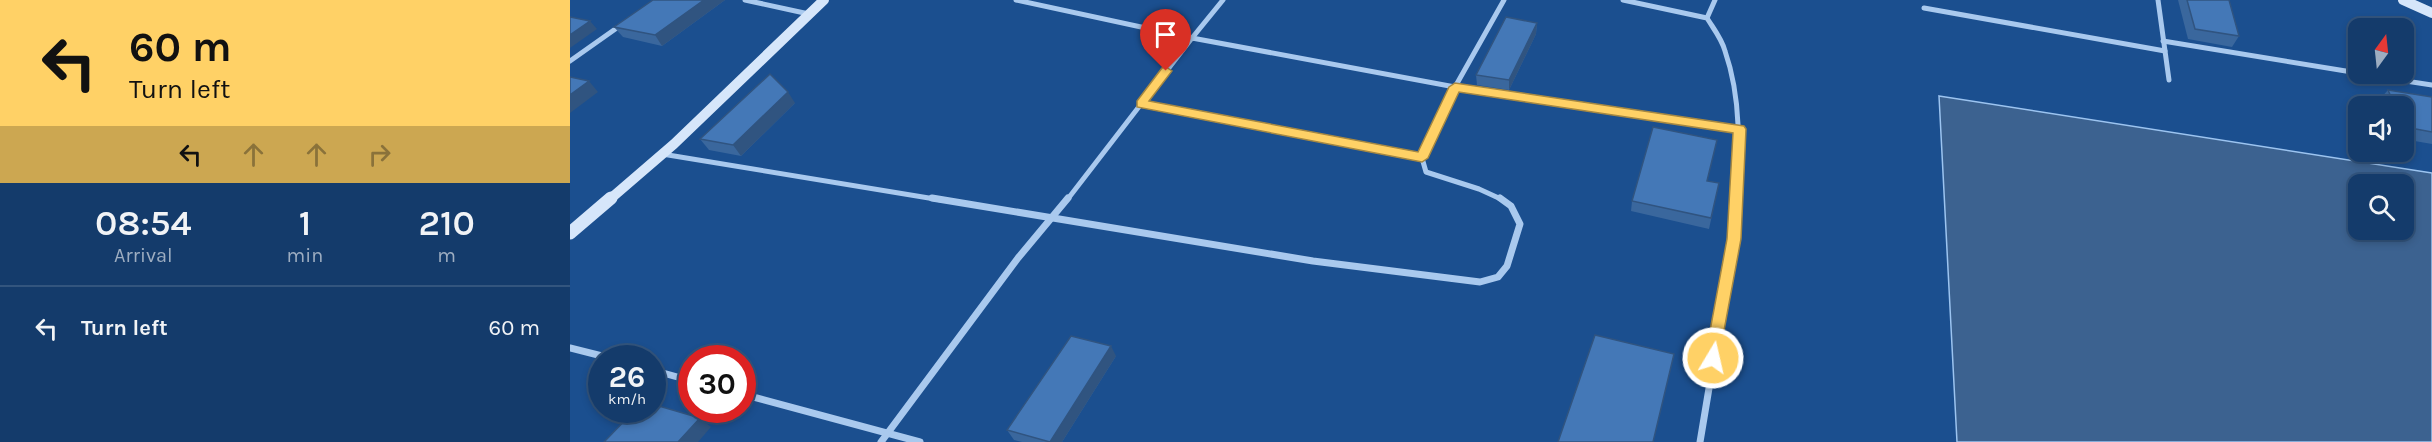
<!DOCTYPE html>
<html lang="en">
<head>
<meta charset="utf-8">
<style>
  body { margin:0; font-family:Karla,sans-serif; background:#214673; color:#f1f3f6; height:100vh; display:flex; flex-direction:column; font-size:22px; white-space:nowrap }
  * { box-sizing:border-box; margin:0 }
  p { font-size:20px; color:#9dadc1 }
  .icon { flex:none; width:33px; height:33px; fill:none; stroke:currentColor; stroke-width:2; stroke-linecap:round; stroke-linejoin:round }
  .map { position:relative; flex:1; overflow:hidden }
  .drawer { display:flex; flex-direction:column; background:#143b6b; width:570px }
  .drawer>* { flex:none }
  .guide { background:#ffd166; color:#111; overflow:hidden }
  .needle { width:39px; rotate:15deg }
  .buttons { position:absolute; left:1778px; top:18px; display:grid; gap:12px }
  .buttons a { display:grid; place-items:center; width:66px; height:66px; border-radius:12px; background:#143b6b; box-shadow:0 3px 9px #0003,0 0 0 2px #33557e; font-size:30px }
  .speed { position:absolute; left:18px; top:345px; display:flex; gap:12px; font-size:30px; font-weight:700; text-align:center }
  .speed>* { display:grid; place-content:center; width:78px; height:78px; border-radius:50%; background:#143b6b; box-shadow:0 3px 9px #0003,0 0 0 2px #33557e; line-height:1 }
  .speed small { font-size:15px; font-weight:400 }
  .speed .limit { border:9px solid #d22; background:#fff; color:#111 }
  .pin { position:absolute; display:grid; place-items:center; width:51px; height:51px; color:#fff; margin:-62px -26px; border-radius:50% 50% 50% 0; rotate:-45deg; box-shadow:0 0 6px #0007 }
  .pin .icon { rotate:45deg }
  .me { position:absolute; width:66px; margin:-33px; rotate:9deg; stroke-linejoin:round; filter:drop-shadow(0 0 4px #0008) }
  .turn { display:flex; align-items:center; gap:21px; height:126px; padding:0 30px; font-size:27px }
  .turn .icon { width:78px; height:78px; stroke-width:2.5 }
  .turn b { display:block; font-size:42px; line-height:51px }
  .lanes { display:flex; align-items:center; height:57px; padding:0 30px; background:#0003; justify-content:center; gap:30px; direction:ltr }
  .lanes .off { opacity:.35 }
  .eta { display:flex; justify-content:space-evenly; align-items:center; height:102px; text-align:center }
  .eta b { font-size:36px; font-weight:600; line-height:42px }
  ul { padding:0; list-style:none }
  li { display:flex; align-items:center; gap:18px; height:84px; padding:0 30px; border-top:2px solid #33557e }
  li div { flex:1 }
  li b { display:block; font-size:22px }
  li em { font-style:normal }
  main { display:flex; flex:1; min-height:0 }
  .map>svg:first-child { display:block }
  .water { fill:#3c6290; stroke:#9cc4f0; stroke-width:1.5; fill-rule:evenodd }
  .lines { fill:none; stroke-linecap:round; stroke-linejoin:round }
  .street-far1 { stroke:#a9c9ee; stroke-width:5 }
  .street { stroke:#a9c9ee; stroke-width:7 }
  .secondary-far1 { stroke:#d6e6fa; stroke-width:10 }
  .secondary { stroke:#d6e6fa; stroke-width:13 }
  .wall { fill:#3a679d }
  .shaded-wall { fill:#305480 }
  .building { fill:#4478b7; stroke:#305480; stroke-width:1.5 }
  .route { fill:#ffd166; stroke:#a68842; stroke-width:1.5 }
</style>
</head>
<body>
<main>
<section class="drawer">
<div class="guide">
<div class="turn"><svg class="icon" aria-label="left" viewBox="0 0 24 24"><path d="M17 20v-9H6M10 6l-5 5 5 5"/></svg><div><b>60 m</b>Turn left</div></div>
<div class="lanes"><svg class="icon" aria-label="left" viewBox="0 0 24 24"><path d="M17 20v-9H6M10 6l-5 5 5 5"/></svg><svg class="icon off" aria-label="ahead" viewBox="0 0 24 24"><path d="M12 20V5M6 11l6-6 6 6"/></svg><svg class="icon off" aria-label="ahead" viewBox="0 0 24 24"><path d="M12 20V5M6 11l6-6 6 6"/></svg><svg class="icon off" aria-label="right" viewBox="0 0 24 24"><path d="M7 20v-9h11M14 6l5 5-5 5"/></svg></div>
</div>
<div class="eta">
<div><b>08:54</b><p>Arrival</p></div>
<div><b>1</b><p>min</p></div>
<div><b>210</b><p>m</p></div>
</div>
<ul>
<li><svg class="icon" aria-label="left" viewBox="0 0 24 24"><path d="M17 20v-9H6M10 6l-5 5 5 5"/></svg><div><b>Turn left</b></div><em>60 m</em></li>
</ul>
</section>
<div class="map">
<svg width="1862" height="442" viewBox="0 0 1862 442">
  <rect width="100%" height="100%" fill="#1b4f8f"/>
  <path class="water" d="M1369 96 1862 173V442H1387ZM1788 184H1833V230H1788Z"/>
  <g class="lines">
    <g class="street-far1">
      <polyline points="175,0 239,14"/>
      <polyline points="446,0 622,38 653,0"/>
      <path d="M1053 0 1137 18C1143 28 1152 39 1155 51 1172 100 1169 149 1166 200"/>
      <polyline points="1588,0 1599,80"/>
      <polyline points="1354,8 1595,51"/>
      <polyline points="1137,18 1145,0"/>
      <polyline points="1593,41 1788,73"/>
      <polyline points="0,61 51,25"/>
      <polyline points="1790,74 1862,85"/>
      <polyline points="571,104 852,158"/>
      <polyline points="92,154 371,200"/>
      <polyline points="497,200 622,38 885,87 934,0"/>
      <polyline points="933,200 909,189 856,172 852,158 885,87 1170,129"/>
    </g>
    <g class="street">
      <polyline points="362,198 743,261 910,282 928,277 937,266 950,224 941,206 930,198"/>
      <polyline points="0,348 40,358"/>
      <polyline points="82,370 122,381"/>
      <polyline points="172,394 350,442"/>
      <polyline points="311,442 448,258 498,198"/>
      <polyline points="1130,442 1164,239 1166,198"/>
    </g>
    <g class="secondary-far1">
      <polyline points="1833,0 1862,13"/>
      <polyline points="39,200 104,144 254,0"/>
    </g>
    <polyline class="secondary" points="0,233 41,198"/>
  </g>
  <g class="wall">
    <polygon points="83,0 155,0 92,46 53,37 44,27"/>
    <polygon points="1608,0 1659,0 1669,36 1662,47 1618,39"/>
    <polygon points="967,23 966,34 939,90 907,85 906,75"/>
    <polygon points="1818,90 1862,97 1862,144 1833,139 1833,106 1812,106 1809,100"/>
    <polygon points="225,103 171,156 139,150 130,139"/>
    <polygon points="1138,181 1149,183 1139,229 1061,211 1062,201"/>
    <polygon points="546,356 492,442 452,442 444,440 437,430"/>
  </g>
  <g class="shaded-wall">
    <polygon points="134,0 155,0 92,46 85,35"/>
    <polygon points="20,21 27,29 0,48 0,35"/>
    <polygon points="967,23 966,34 939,90 939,80"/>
    <polygon points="19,81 28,92 0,113 0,95"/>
    <polygon points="218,92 225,103 171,156 163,145"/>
    <polygon points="541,346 546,356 492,442 480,442"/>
    <polygon points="130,418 141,427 128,442 108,442"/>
  </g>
  <g class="building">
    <polygon points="83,0 134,0 85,35 44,27"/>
    <polygon points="1617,0 1659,0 1669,36 1625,29"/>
    <polygon points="0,17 20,21 0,35"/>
    <polygon points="936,17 967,23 939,80 906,75"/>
    <polygon points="200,74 218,92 163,145 130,139"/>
    <polygon points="0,77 19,81 0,95"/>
    <polygon points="1818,90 1862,97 1862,132 1835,127 1833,124 1833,106 1825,106"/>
    <polygon points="1083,127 1147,140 1137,181 1149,183 1141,218 1062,201"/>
    <polygon points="1025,335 1104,354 1083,442 1084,442 988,442"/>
    <polygon points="501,336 541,346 480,442 437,430"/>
    <polygon points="82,404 130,418 108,442 34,442 65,410 82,410"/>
  </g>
  <polygon class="route" points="596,67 602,71 579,101 848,152 879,87 885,83 1174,126 1176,129 1171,239 1148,363 1143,365 1137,363 1135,358 1157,239 1163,133 889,92 858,158 852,162 567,107 567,101 592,68"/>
</svg>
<div class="buttons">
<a><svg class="needle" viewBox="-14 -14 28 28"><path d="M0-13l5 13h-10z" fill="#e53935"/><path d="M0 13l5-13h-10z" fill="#9dadc1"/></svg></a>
<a><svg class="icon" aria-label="sound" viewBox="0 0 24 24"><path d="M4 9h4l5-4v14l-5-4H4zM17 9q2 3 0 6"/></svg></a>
<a><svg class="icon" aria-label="search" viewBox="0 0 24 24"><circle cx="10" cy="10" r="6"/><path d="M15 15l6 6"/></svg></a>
</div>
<div class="speed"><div>26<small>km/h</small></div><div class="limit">30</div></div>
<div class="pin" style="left:596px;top:71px;background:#d93025"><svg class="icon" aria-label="arrive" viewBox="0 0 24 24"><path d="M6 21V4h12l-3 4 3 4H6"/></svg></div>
<svg class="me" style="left:1143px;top:358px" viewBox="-20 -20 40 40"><circle r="17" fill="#ffd166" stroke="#fff" stroke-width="3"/><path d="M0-11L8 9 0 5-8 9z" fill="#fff"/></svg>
</div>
</main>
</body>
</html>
